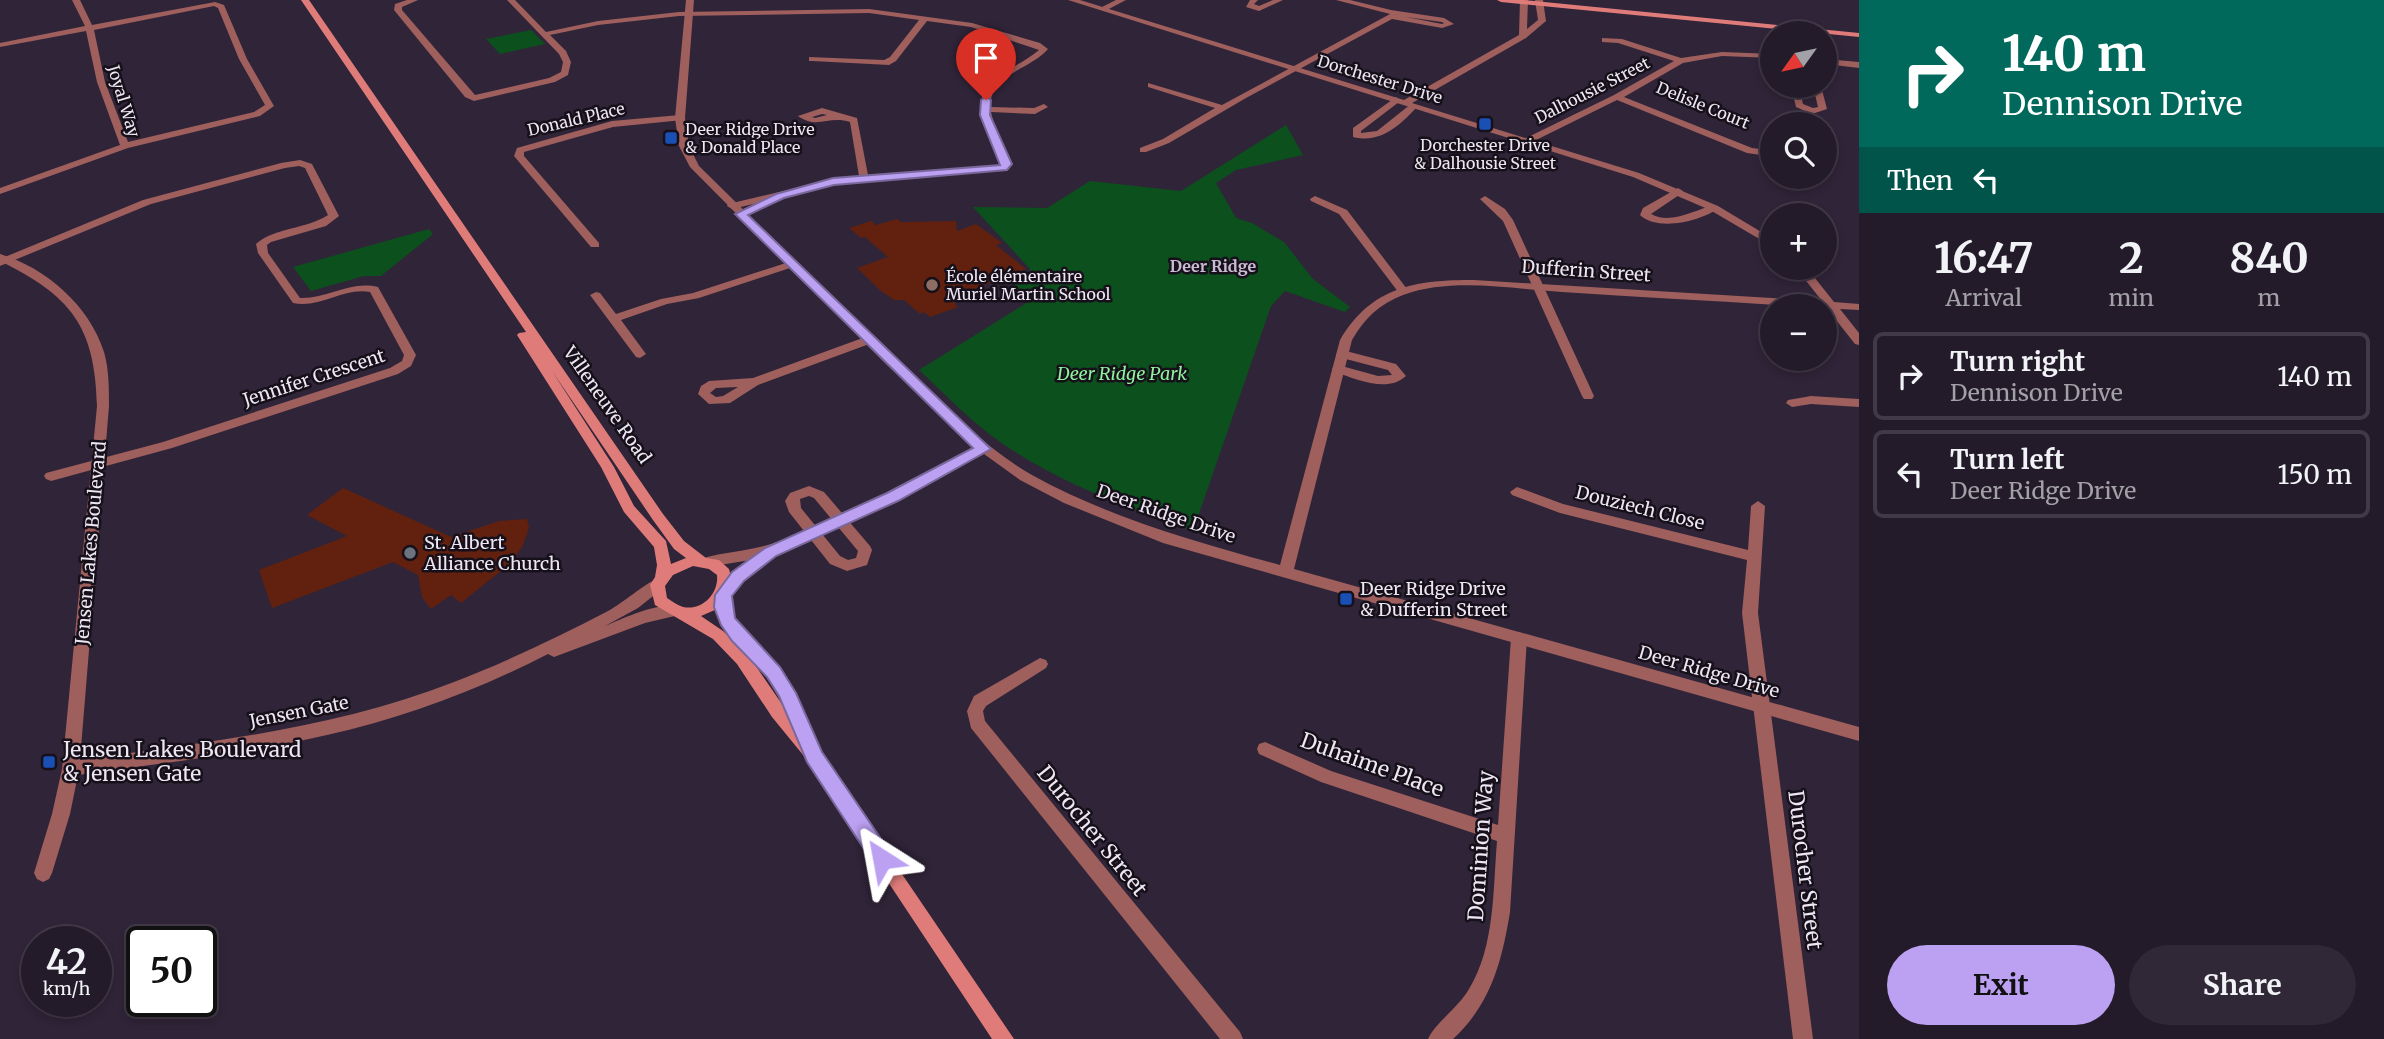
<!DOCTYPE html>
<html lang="en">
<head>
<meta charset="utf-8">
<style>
  body { margin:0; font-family:Merriweather,serif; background:#302836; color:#f1f3f6; height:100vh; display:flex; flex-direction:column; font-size:26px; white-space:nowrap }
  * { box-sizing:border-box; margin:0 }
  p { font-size:23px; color:#a3a1a8 }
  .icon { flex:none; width:38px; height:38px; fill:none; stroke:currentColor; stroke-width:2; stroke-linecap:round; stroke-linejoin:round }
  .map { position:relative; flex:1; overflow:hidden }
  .details { display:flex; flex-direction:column; background:#241b2a; width:525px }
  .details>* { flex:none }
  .hud { background:#00695c; color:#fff; overflow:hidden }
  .needle { width:46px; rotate:237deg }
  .tools { position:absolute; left:1760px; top:21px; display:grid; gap:14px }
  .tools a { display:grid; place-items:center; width:77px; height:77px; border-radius:50%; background:#241b2a; box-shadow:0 4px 10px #0003,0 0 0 2px #413947; font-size:35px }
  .speed { position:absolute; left:21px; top:926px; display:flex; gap:14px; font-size:35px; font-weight:700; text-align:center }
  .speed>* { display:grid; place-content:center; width:91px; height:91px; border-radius:50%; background:#241b2a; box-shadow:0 4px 10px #0003,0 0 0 2px #413947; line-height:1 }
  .speed small { font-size:18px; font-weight:400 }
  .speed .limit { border:4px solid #111; border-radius:10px; background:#fff; color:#111 }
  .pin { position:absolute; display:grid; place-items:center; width:60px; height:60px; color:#fff; margin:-72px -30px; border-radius:50% 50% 50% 0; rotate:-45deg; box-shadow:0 0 7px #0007 }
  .pin .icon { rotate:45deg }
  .me { position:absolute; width:77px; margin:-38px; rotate:326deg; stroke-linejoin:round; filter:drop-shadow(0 0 5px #0008) }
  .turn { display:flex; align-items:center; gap:24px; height:147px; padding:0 28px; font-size:32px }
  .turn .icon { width:91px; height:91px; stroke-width:2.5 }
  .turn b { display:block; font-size:49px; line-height:60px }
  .then { display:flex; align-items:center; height:66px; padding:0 28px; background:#0003; gap:14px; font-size:26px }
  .eta { display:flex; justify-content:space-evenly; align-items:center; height:119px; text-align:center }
  .eta b { font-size:42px; font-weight:700; line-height:49px }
  .primary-button { display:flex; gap:14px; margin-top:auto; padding:14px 28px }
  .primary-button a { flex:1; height:80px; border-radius:42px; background:#bca0f2; color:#111; font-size:28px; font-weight:700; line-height:80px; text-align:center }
  .primary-button a+a { background:#302836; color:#f1f3f6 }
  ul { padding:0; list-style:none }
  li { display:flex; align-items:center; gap:21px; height:88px; margin:0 14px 10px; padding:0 14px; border:4px solid #413947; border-radius:10px }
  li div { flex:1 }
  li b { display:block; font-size:26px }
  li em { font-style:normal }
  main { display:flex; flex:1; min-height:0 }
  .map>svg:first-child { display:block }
  .green { fill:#0c501e }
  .building { fill:#62210f }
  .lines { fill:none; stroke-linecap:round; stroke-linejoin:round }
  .minor { fill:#9e5f5d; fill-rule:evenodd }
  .tertiary { fill:#9e5f5d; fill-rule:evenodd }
  .secondary { fill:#df7c79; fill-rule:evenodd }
  .route { fill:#bca0f2; stroke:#7a689d; stroke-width:2 }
  .transit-dot { fill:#1a4fb4; stroke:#151019; stroke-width:2.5 }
  .education-dot { fill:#8d6e63; stroke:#151019; stroke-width:2.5 }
  .worship-dot { fill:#6b7280; stroke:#151019; stroke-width:2.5 }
  .labels { text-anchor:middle; stroke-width:5; stroke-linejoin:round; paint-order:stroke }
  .far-street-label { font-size:16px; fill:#eee6f3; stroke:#151019 }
  .far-poi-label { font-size:16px; fill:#eee6f3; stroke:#151019; text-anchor:start }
  .far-neighbourhood-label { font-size:16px; font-weight:bold; fill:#cabbd4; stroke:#151019 }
  .street-label { font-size:18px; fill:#eee6f3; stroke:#151019 }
  .park-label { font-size:18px; font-style:italic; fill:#8ef39c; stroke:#151019 }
  .poi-label { font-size:18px; fill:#eee6f3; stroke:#151019; text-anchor:start }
  .near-poi-label { font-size:21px; fill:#eee6f3; stroke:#151019; text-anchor:start }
  .near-street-label { font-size:21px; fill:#eee6f3; stroke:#151019 }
</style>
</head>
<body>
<main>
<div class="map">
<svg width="1859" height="1039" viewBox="0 0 1859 1039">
  <rect width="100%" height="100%" fill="#302438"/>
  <g class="green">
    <polygon points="531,30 545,44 500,54 486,39"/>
    <path d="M1286 125 1303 155 1236 170 1216 183 1236 218 1252 223 1284 242 1313 279 1350 307 1345 312 1285 291 1271 306 1193 531C1127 507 1061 484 1003 444 972 423 946 395 919 370L1028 302V294L1014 287 1016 279 1029 280 1030 269 973 207 1047 208 1090 181 1181 191Z"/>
    <polygon points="429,229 433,234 381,276 364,276 311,291 293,267"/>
  </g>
  <g class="building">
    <polygon points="897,219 901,222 956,221 957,231 976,224 1002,243 996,245 1026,269 959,295 965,299 954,303 958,307 930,317 924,312 920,314 904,300 894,300 881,291 857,268 888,257 865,237 861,238 849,228 871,221 876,225"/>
    <polygon points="343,488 451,537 499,521 527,519 529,528 523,545 512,562 461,603 451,595 431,609 422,597 418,575 393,562 272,608 259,570 347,536 307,515"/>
  </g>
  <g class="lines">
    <g class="minor">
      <path d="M72 0H80L92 25 215 2 224 5 247 59 274 106 260 116 128 148 0 194V188L120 145 97 82 86 31 0 47V43L85 26ZM214 6 218 8 239 59 265 105 254 112 128 142 105 82 94 30Z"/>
      <path d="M407 0H418L402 7V10L475 95 549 78 561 72 563 62 559 54 507 0H515L546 32 598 21 679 12 869 9 972 23 1040 43 1048 49C1030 70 991 73 990 107L1034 108 1044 104 1048 107 1035 114 991 112 994 125 1011 164 1006 170 844 183 732 209 727 206 728 204 844 177 859 176 850 122C828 115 818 130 798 116L822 108 857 118 868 175 1000 165C999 152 989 138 984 125 969 77 1011 74 1039 50L971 27 927 21 896 61 889 65 812 61H809V57L884 60 890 57 919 20 869 13 679 16 598 25 550 35 566 51 571 62 568 75 555 82 474 101 465 97 394 10 395 4ZM822 114 827 115 815 118 812 117Z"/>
      <polygon points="1116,0 1126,0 1105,11 1098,9"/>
      <polygon points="1250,0 1258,0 1254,4 1259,6 1273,0 1283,0 1259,11 1246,7"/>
      <path d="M1336 0H1350L1391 10 1444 18 1454 24 1442 28 1392 19 1246 98 1169 143 1146 152H1140V148L1163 139 1215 108 1148 87V83L1222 105 1390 14ZM1406 17 1442 22 1444 23 1442 24Z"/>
      <polygon points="1602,38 1622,39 1681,58 1722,52 1773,54 1773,58 1722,56 1683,63 1624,97 1752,148 1768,150 1773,153 1768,156 1747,153 1617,100 1530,143 1524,143 1524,139 1614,95 1674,61 1618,43 1602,42"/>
      <polygon points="1825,59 1859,62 1859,68 1825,64"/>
      <polygon points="1791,86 1799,86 1803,104 1813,108 1818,107 1813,86 1821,86 1827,109 1812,114 1796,107"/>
      <path d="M1396 97 1400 100 1399 102 1361 131V133L1377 131 1411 104 1418 106C1400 125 1381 144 1353 137V128Z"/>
      <polygon points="680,115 683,116 683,120 613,127 524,152 524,156 599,243 599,247 591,247 514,156 517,148 612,121"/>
      <path d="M300 160 312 164 339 216 326 226 271 242 267 245 268 253 300 298C328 299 350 280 378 287L416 355 411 366 398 374 172 448 51 481 46 479 44 476 46 473 163 442 390 368 402 361 404 355 370 292C343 287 320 309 293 303L258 253 256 244C273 228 307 229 328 215L305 168 299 166 285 168 151 204 0 266V259L143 200 281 163Z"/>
      <path d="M1678 188 1683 191 1682 193 1651 214C1670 225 1695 210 1714 205L1719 208C1701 221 1658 232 1640 215L1643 208Z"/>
      <polygon points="1315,196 1347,210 1407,289 1407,293 1399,293 1339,214 1311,201 1310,199"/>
      <polygon points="1485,196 1505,209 1513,220 1594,396 1592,399 1584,399 1582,396 1503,221 1480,199"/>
      <polygon points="792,261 796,262 796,266 699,298 667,304 621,320 646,354 640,358 636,357 590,295 596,292 600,293 616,314 661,299 693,293"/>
      <path d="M868 336 874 340 872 343 758 385 730 403 709 404 698 394 701 386 709 381 753 378ZM738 387 723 396 716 397 710 393 716 388Z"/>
      <path d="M1342 350 1396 364 1406 376C1387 394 1355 378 1334 372L1332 369 1334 366 1338 365 1378 376 1392 375 1388 370 1338 357 1336 354Z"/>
      <polygon points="1811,396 1859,399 1859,407 1811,404 1792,407 1786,403 1788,400"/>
      <path d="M809 486 824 492 870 546 872 550 867 565 847 571 830 564 789 512 785 501 790 493ZM809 496 814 498 858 551 856 558 848 560 840 556 801 508 800 499Z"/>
      <polygon points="1517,487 1563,504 1748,550 1751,506 1758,501 1765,506 1758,613 1813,1039 1793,1039 1742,613 1747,560 1560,513 1512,495 1510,492"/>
      <path d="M1519 632 1524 634 1527 638 1510 912C1502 961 1491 1004 1453 1039H1428C1435 1023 1459 1007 1469 989 1495 947 1493 889 1497 841L1321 782 1259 754 1257 749 1259 744 1265 742 1331 771 1498 825 1511 638 1514 634Z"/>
      <polygon points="1040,658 1046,660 1048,664 1046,668 986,706 983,711 985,721 1240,1032 1243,1039 1220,1039 971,728 967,711 974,696"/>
    </g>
    <g class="tertiary">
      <path d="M686 0H694L685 118 689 146 699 166C771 236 841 309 914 377 951 412 988 450 1032 475 1110 518 1196 542 1280 565L1340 340C1372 286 1416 280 1474 280L1822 301 1796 268H1807L1834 302 1859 304V310L1840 309 1859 333V345L1855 344 1825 306H1792C1716 301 1639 297 1562 292 1512 289 1452 277 1403 295 1379 304 1364 319 1352 340L1294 569 1859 727V741L1163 543 1064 503 1020 480 984 454 850 522 774 554 772 559 731 592H721L719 588 721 584 750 560 708 567 703 566 701 562 703 558C725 552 749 551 771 544 842 520 910 483 975 448L885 363 690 167 679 146 675 118Z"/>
      <polygon points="1068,0 1080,0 1404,100 1519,35 1520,0 1528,0 1527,29 1538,20 1535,0 1543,0 1546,21 1526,38 1412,103 1639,173 1718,206 1773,239 1773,247 1710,210 1633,177"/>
      <path d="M0 254C46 268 89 305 104 352 109 369 109 388 109 406L80 760C207 742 334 729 454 682 506 662 558 637 608 611 623 603 644 584 657 579L662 581 664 585 662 589 638 608 605 626C624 618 660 601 679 607L682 611 679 615 645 623 554 657 548 654C478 690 403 718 327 735 245 754 161 763 78 775L70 814 52 873 49 879 43 882 37 879 34 873 52 814 62 769 97 406C95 326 71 296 0 261Z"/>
    </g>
    <g class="secondary">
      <path d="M301 0H309L663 514 684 541 706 558 719 560 729 569 733 585 729 593 735 618 786 678 815 739 813 743 1014 1039H992L808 761 772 717 737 664 713 639 655 605 650 585 655 577 657 565 654 547 624 512 601 467 517 335 519 333 526 332ZM552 371 653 520 674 549 686 558 671 564 666 541 634 506 614 467ZM693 566 709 569 717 575C719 594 702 611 683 607 677 605 672 601 667 598L665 586 673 575ZM717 609 728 633 762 669 786 710 749 656 723 631 701 616Z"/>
      <polygon points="1497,0 1524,0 1859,33 1859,37 1501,2"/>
    </g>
  </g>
  <polygon class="route" points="986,97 991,100 990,115 1012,164 1007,170 834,185 784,198 748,215 991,449 898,501 776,556 744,581 732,596 735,618 780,667 796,693 822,752 890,852 893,859 890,866 882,868 875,866 807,762 779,696 767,677 732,641 721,625 714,607 715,595 732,572 765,548 887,493 973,448 735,214 776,194 833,178 1000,165 980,115 981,100"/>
  <g class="transit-dot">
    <rect x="1478" y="117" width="14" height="14" rx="3.5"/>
    <rect x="664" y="131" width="14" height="14" rx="3.5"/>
    <rect x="1339" y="592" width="14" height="14" rx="3.5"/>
    <rect x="42" y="755" width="14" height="14" rx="3.5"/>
  </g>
  <circle class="education-dot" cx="932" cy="285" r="7"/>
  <circle class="worship-dot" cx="410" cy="553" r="7"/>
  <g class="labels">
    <g class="far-street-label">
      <text transform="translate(1380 79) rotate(17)" y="6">Dorchester Drive</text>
      <text transform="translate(1592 90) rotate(-27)" y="6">Dalhousie Street</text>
      <text transform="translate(124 101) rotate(73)" y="6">Joyal Way</text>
      <text transform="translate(1703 105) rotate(22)" y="6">Delisle Court</text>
      <text transform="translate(576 119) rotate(-13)" y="6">Donald Place</text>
    </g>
    <g class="far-poi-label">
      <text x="685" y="135">Deer Ridge Drive<tspan x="685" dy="18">&amp; Donald Place</tspan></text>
      <text x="1485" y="151" text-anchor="middle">Dorchester Drive<tspan x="1485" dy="18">&amp; Dalhousie Street</tspan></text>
      <text x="946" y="282">École élémentaire<tspan x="946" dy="18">Muriel Martin School</tspan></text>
    </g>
    <g class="far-neighbourhood-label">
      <text x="1213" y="272">Deer Ridge</text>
    </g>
    <g class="street-label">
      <text transform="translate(1586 271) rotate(4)" y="6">Dufferin Street</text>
      <text transform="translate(314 378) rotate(-18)" y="6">Jennifer Crescent</text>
      <text transform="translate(607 405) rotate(55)" y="6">Villeneuve Road</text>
      <text transform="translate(1640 508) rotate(14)" y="6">Douziech Close</text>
      <text transform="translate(1166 514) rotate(19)" y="6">Deer Ridge Drive</text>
      <text transform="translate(91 543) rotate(-85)" y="6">Jensen Lakes Boulevard</text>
      <text transform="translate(1709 672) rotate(16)" y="6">Deer Ridge Drive</text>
      <text transform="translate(299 712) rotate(-11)" y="6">Jensen Gate</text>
    </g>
    <g class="park-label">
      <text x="1122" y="380">Deer Ridge Park</text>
    </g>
    <g class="poi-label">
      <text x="424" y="549">St. Albert<tspan x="424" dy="21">Alliance Church</tspan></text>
      <text x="1360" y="595">Deer Ridge Drive<tspan x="1360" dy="21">&amp; Dufferin Street</tspan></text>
    </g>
    <g class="near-poi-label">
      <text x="63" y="757">Jensen Lakes Boulevard<tspan x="63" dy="24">&amp; Jensen Gate</tspan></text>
    </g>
    <g class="near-street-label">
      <text transform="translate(1372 765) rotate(20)" y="7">Duhaime Place</text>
      <text transform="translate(1092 831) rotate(51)" y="7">Durocher Street</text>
      <text transform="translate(1481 846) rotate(-86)" y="7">Dominion Way</text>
      <text transform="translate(1805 870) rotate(83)" y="7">Durocher Street</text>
    </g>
  </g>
</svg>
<div class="tools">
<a><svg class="needle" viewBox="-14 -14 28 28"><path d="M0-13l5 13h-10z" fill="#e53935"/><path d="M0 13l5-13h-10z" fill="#a3a1a8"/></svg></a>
<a><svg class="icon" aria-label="search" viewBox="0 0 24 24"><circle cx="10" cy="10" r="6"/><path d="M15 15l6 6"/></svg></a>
<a>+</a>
<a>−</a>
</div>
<div class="speed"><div>42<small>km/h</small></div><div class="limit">50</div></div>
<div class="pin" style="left:986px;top:100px;background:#d93025"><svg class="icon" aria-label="arrive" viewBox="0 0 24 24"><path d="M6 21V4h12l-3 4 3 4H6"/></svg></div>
<svg class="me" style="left:882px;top:859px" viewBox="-20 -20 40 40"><path d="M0-17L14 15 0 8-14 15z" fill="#bca0f2" stroke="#fff" stroke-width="4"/></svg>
</div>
<section class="details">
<div class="hud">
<div class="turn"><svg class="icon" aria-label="right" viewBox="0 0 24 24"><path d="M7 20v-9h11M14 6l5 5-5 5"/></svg><div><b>140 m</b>Dennison Drive</div></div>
<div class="then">Then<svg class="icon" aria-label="left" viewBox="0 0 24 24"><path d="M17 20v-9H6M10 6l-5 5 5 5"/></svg></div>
</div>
<div class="eta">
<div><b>16:47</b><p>Arrival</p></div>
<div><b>2</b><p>min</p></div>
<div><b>840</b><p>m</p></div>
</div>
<ul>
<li><svg class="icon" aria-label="right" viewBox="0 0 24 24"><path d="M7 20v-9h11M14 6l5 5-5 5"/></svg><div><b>Turn right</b><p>Dennison Drive</p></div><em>140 m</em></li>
<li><svg class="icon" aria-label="left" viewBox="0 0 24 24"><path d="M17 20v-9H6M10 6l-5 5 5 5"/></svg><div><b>Turn left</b><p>Deer Ridge Drive</p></div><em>150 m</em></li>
</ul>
<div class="primary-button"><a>Exit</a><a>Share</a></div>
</section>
</main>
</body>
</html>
